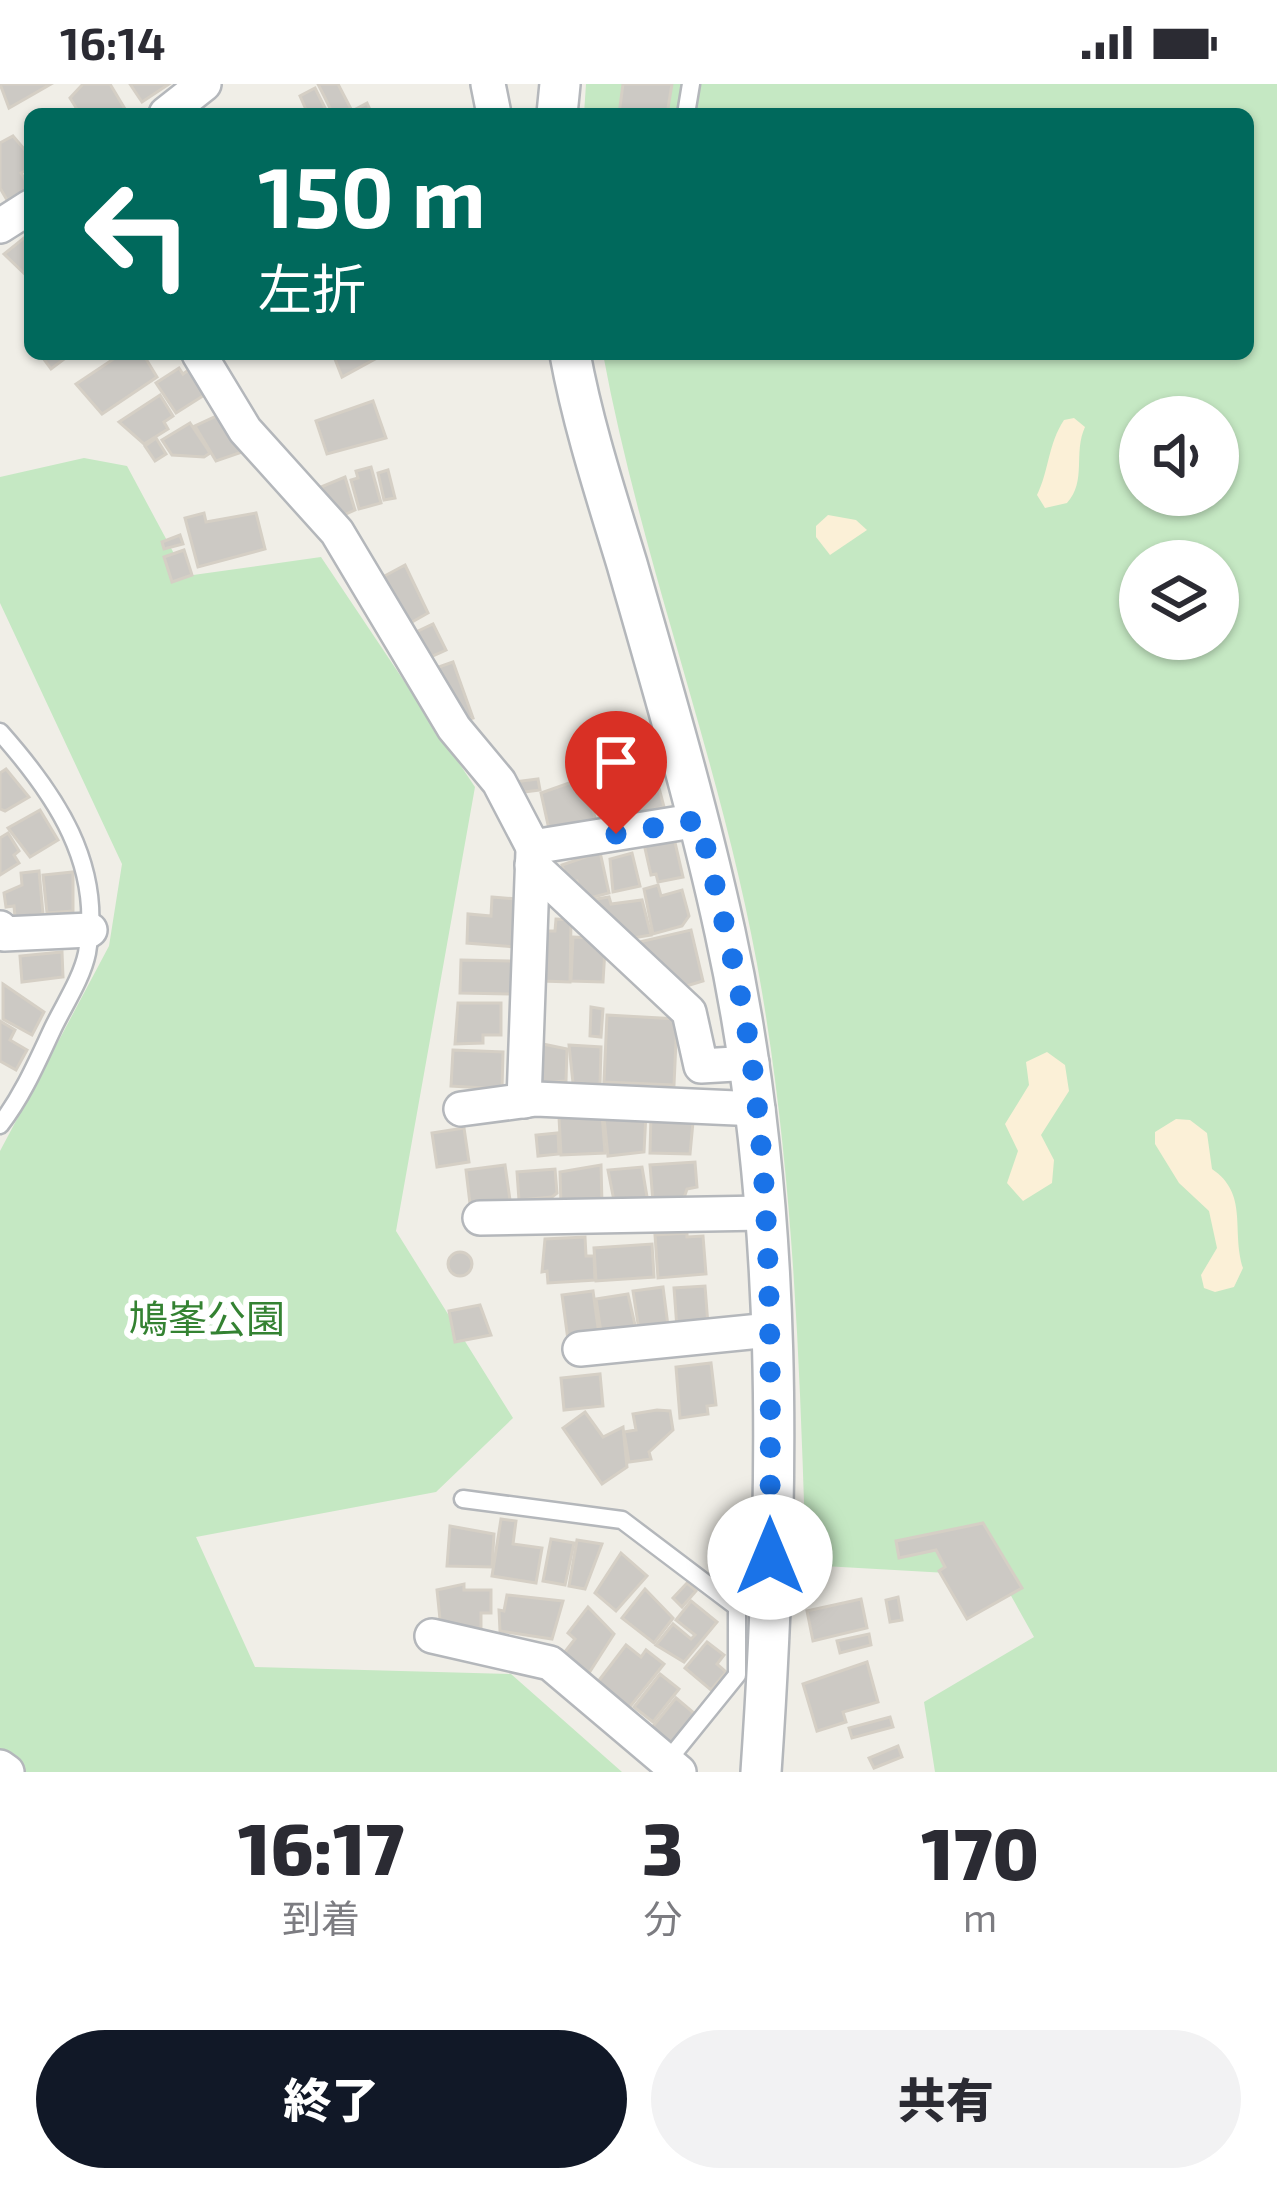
<!DOCTYPE html>
<html lang="ja">
<head>
<meta charset="utf-8">
<style>
  body { margin:0; font-family:"Exo 2","Noto Sans JP",sans-serif; background:#f2f2f3; color:#2b2b33; height:100vh; display:flex; flex-direction:column; font-size:45px; white-space:nowrap }
  * { box-sizing:border-box; margin:0 }
  p { font-size:39px; color:#7c7c81 }
  .icon { flex:none; width:66px; height:66px; fill:none; stroke:currentColor; stroke-width:2; stroke-linecap:round; stroke-linejoin:round }
  .map { position:relative; height:1688px; overflow:hidden }
  .drawer { display:flex; flex-direction:column; background:#fff; flex:1 }
  .drawer>* { flex:none }
  .hud { position:absolute; left:24px; top:24px; width:1230px; height:252px; border-radius:18px; box-shadow:0 3px 9px #0004; background:#00695c; color:#fff; overflow:hidden }
  .tools { position:absolute; left:1119px; top:312px; display:grid; gap:24px }
  .tools a { display:grid; place-items:center; width:120px; height:120px; border-radius:50%; background:#fff; box-shadow:0 3px 9px #0004; font-size:60px }
  .pin { position:absolute; display:grid; place-items:center; width:102px; height:102px; color:#fff; margin:-123px -51px; border-radius:50% 50% 50% 0; rotate:-45deg; box-shadow:0 0 12px #0007 }
  .pin .icon { rotate:45deg }
  .me { position:absolute; width:132px; margin:-66px; rotate:0deg; stroke-linejoin:round; filter:drop-shadow(0 0 9px #0008) }
  .turn { display:flex; align-items:center; gap:42px; height:252px; padding:0 36px; font-size:54px }
  .turn .icon { width:156px; height:156px; stroke-width:2.5 }
  .turn b { display:block; font-size:84px; line-height:102px }
  .eta { display:flex; justify-content:space-evenly; align-items:center; height:204px; text-align:center }
  .eta b { font-size:72px; font-weight:800; line-height:84px }
  .primary-button { display:flex; gap:24px; margin-top:auto; padding:24px 36px }
  .primary-button a { flex:1; height:138px; border-radius:72px; background:#111827; color:#fff; font-size:48px; font-weight:800; line-height:138px; text-align:center }
  .primary-button a+a { background:#f2f2f3; color:#2b2b33 }
  .status { display:flex; justify-content:space-between; align-items:center; height:84px; padding:0 60px; background:#fff; direction:ltr }
  .status svg { height:33px; fill:currentColor }
  .map>svg:first-child { display:block }
  .green { fill:#c5e8c3; fill-rule:evenodd }
  .sand { fill:#fbf0d7 }
  .building { fill:#ccc9c4; stroke:#d5cfc5; stroke-width:3 }
  .lines { fill:none; stroke-linecap:round; stroke-linejoin:round }
  .service-casing { stroke:#b4b7bb; stroke-width:21 }
  .minor-casing { stroke:#b4b7bb; stroke-width:38 }
  .tertiary-casing { stroke:#b4b7bb; stroke-width:44 }
  .service { stroke:#fff; stroke-width:16 }
  .minor { stroke:#fff; stroke-width:33 }
  .tertiary { stroke:#fff; stroke-width:39 }
  .route { stroke:#1a73e8; stroke-width:21; stroke-dasharray:0 37.8 }
  .labels { text-anchor:middle; stroke-width:12; stroke-linejoin:round; paint-order:stroke }
  .park-label { font-size:39px; fill:#348232; stroke:#fff }
</style>
</head>
<body>
<div class="status"><b>16:14</b><svg viewBox="0 0 49 12"><path d="M0 12V9h3v3zM5 12V6h3v6zM10 12V3h3v9zM15 12V0h3v12zM26 1h20v11H26zM47 4h2v5h-2z"/></svg></div>
<div class="map">
<svg width="1277" height="1688" viewBox="0 0 1277 1688">
  <rect width="100%" height="100%" fill="#f0eee7"/>
  <g class="green">
    <path d="M586 0H1277V1688H935L924 1618 1034 1553 1000 1492 806 1481C800 1288 794 1098 762 908 726 691 643 486 603 270H1248V30H584ZM1140 333H1218V411H1140ZM1140 477H1218V555H1140Z"/>
    <polygon points="84,374 127,382 186,492 321,473 475,703 396,1147 513,1334 436,1408 196,1453 255,1583 511,1590 622,1688 22,1688 0,1676 0,1067 109,862 122,780 0,519 0,393"/>
  </g>
  <g class="sand">
    <path d="M1074 334 1085 343C1073 369 1087 397 1067 419L1045 424 1037 411C1049 387 1048 360 1064 336Z"/>
    <polygon points="828,431 856,436 867,446 830,471 816,453 816,442"/>
    <polygon points="1047,968 1065,981 1069,1007 1041,1051 1054,1076 1052,1099 1023,1117 1007,1099 1018,1067 1005,1040 1029,1001 1026,978"/>
    <path d="M1176 1035 1190 1036 1207 1049 1212 1085C1249 1110 1231 1146 1243 1184L1234 1203 1215 1208 1204 1204 1201 1191 1217 1164 1209 1127 1179 1099 1155 1060V1048Z"/>
  </g>
  <g class="building">
    <polygon points="0,0 51,0 9,24"/>
    <polygon points="83,0 110,0 128,30 80,30 70,14"/>
    <polygon points="130,0 169,0 142,18"/>
    <polygon points="318,0 338,0 352,27 367,19 372,30 333,30"/>
    <polygon points="623,0 672,0 667,30 619,30"/>
    <polygon points="315,4 328,30 308,30 300,12"/>
    <polygon points="13,52 30,72 30,84 21,89 30,104 7,116 0,104 0,59"/>
    <polygon points="29,150 30,151 29,194 4,170"/>
    <polygon points="40,270 66,270 68,272 51,285"/>
    <polygon points="121,270 143,270 157,293 102,330 76,300"/>
    <polygon points="333,270 373,270 375,275 342,293"/>
    <polygon points="194,282 206,310 176,329 156,299 179,284 183,290"/>
    <polygon points="160,311 173,332 164,338 168,345 144,360 119,338"/>
    <polygon points="373,317 386,354 327,370 316,337"/>
    <polygon points="221,330 245,367 216,377 195,342"/>
    <polygon points="190,339 210,369 204,373 172,371 162,356"/>
    <polygon points="156,354 166,370 155,377 145,362"/>
    <polygon points="371,383 381,419 359,425 351,396 358,394 356,387"/>
    <polygon points="388,386 395,414 384,416 378,389"/>
    <polygon points="345,393 355,426 339,433 321,403"/>
    <polygon points="204,429 206,438 256,429 265,465 198,483 185,434"/>
    <polygon points="180,451 183,460 164,465 162,458"/>
    <polygon points="184,466 192,491 172,498 164,473"/>
    <polygon points="405,481 428,529 405,542 379,495"/>
    <polygon points="433,540 446,566 426,575 414,549"/>
    <polygon points="453,578 473,634 463,637 430,586"/>
    <polygon points="643,683 645,692 655,689 664,723 635,730 625,687"/>
    <polygon points="6,685 29,713 5,727 0,725 0,689"/>
    <polygon points="622,686 634,734 613,739 608,722 597,725 589,694"/>
    <polygon points="586,693 596,739 550,750 541,709"/>
    <polygon points="538,695 540,706 516,709 514,698"/>
    <polygon points="40,726 58,756 30,773 8,744"/>
    <polygon points="8,749 19,767 14,771 19,779 0,791 0,754"/>
    <polygon points="674,754 683,793 658,798 656,790 651,791 644,760"/>
    <polygon points="600,768 609,809 582,816 577,797 567,799 562,781"/>
    <polygon points="632,769 640,802 613,808 610,775"/>
    <polygon points="39,787 43,830 15,833 14,822 6,823 4,809 22,801 21,789"/>
    <polygon points="73,788 73,827 47,829 43,791"/>
    <polygon points="658,801 661,812 682,806 689,832 682,842 653,850 644,805"/>
    <polygon points="492,813 518,815 515,863 467,859 468,830 491,832"/>
    <polygon points="609,813 611,820 642,816 651,851 627,855 584,817"/>
    <polygon points="556,835 571,836 570,898 542,897 544,847 555,847"/>
    <polygon points="691,846 703,897 683,903 639,858"/>
    <polygon points="573,853 591,854 596,865 605,865 603,898 571,897"/>
    <polygon points="62,868 63,893 22,898 20,872"/>
    <polygon points="461,876 513,877 512,910 460,909"/>
    <polygon points="3,900 44,928 32,951 3,935"/>
    <polygon points="458,919 501,919 501,951 483,951 483,959 455,960"/>
    <polygon points="591,923 603,925 601,953 590,952"/>
    <polygon points="607,931 677,935 674,1001 604,998"/>
    <polygon points="0,937 15,946 10,956 27,966 16,986 0,977"/>
    <polygon points="538,959 567,965 566,997 537,999"/>
    <polygon points="569,961 601,963 600,1000 573,999"/>
    <polygon points="453,966 503,968 502,1005 451,1002"/>
    <polygon points="646,1029 644,1068 608,1072 604,1034 629,1035"/>
    <polygon points="602,1030 605,1069 561,1071 559,1033"/>
    <polygon points="651,1031 693,1038 690,1070 650,1069"/>
    <polygon points="464,1044 469,1078 437,1083 432,1049"/>
    <polygon points="558,1049 559,1070 538,1072 536,1051"/>
    <polygon points="695,1078 697,1103 687,1105 683,1117 653,1118 650,1081"/>
    <polygon points="505,1081 511,1123 471,1128 466,1086"/>
    <polygon points="601,1081 602,1120 561,1121 560,1088"/>
    <polygon points="642,1083 648,1119 615,1122 608,1086"/>
    <polygon points="555,1085 557,1109 552,1113 519,1116 517,1088"/>
    <polygon points="687,1149 687,1153 703,1152 706,1190 658,1194 655,1151"/>
    <polygon points="585,1153 586,1172 594,1172 595,1196 548,1199 547,1187 542,1188 545,1155"/>
    <polygon points="652,1160 654,1193 596,1197 594,1164"/>
    <circle cx="460" cy="1180" r="12"/>
    <polygon points="705,1202 708,1241 677,1244 674,1204"/>
    <polygon points="663,1203 668,1242 639,1246 633,1207"/>
    <polygon points="593,1207 599,1251 568,1256 562,1211"/>
    <polygon points="628,1210 637,1250 602,1255 596,1215"/>
    <polygon points="480,1221 491,1251 455,1258 449,1227"/>
    <polygon points="711,1279 716,1321 707,1322 708,1330 680,1334 676,1283"/>
    <polygon points="600,1290 603,1322 564,1326 561,1294"/>
    <polygon points="657,1326 670,1327 673,1346 649,1368 651,1375 629,1378 624,1348 636,1346 633,1330"/>
    <polygon points="585,1328 603,1353 623,1343 627,1383 602,1400 563,1344"/>
    <polygon points="501,1435 516,1437 513,1460 542,1464 536,1499 492,1492"/>
    <polygon points="983,1439 1022,1504 967,1535 939,1487 945,1483 936,1466 899,1474 896,1457"/>
    <polygon points="450,1442 494,1450 492,1483 447,1482"/>
    <polygon points="551,1455 574,1459 565,1501 543,1497"/>
    <polygon points="577,1456 602,1460 585,1505 569,1502"/>
    <polygon points="621,1469 647,1492 616,1527 595,1509"/>
    <polygon points="687,1499 696,1507 682,1523 673,1514"/>
    <polygon points="464,1500 464,1506 491,1506 491,1529 481,1529 481,1544 441,1545 437,1506"/>
    <polygon points="645,1505 673,1534 654,1559 622,1534"/>
    <polygon points="507,1511 563,1517 552,1555 500,1547 499,1526 504,1527"/>
    <polygon points="898,1513 902,1536 890,1538 886,1516"/>
    <polygon points="861,1515 867,1544 813,1557 807,1527"/>
    <polygon points="691,1517 717,1538 684,1578 656,1561 673,1540 691,1555 695,1551 676,1536"/>
    <polygon points="588,1523 614,1550 589,1589 564,1569 575,1555 568,1549"/>
    <polygon points="869,1550 871,1561 840,1569 837,1557"/>
    <polygon points="707,1558 724,1571 717,1580 726,1588 711,1606 685,1584"/>
    <polygon points="626,1561 641,1573 646,1566 664,1580 629,1624 597,1599"/>
    <polygon points="867,1578 878,1618 843,1628 846,1638 817,1647 803,1600"/>
    <polygon points="660,1590 679,1605 653,1638 634,1623"/>
    <polygon points="676,1614 695,1630 669,1662 650,1646"/>
    <polygon points="890,1633 893,1643 852,1654 849,1644"/>
    <polygon points="898,1662 902,1673 874,1684 869,1674"/>
  </g>
  <g class="lines">
    <defs>
      <g id="service">
        <polyline points="686,30 691,0"/>
        <path d="M0 648C55 710 104 781 87 869 82 894 64 921 53 944 37 978 23 1011 0 1041"/>
        <polyline points="463,1415 622,1436 737,1523 737,1591 669,1675"/>
      </g>
      <g id="minor">
        <polyline points="488,0 494,30"/>
        <polyline points="166,30 204,0"/>
        <polyline points="0,142 30,123"/>
        <polyline points="199,270 245,346 337,448 454,644 499,698 533,763 699,736"/>
        <polyline points="532,781 689,928 701,982 752,979"/>
        <polyline points="0,844 4,850 90,846"/>
        <polyline points="524,1017 533,767"/>
        <polyline points="461,1025 536,1015 758,1025"/>
        <polyline points="480,1134 766,1129"/>
        <polyline points="580,1265 770,1246"/>
        <polyline points="432,1552 550,1579 679,1688"/>
        <polyline points="0,1683 7,1688"/>
      </g>
      <g id="tertiary">
        <polyline points="557,30 560,0"/>
        <path d="M570 270C583 341 606 411 627 480 662 602 698 724 725 848 785 1121 780 1410 761 1688"/>
      </g>
    </defs>
    <use href="#service" class="service-casing"/>
    <use href="#minor" class="minor-casing"/>
    <use href="#tertiary" class="tertiary-casing"/>
    <use href="#service" class="service"/>
    <use href="#minor" class="minor"/>
    <use href="#tertiary" class="tertiary"/>
  </g>
  <g class="lines">
    <path class="route" d="M616 750 699 736C719 819 742 903 753 987 774 1149 770 1310 770 1473"/>
  </g>
  <g class="labels">
    <g class="park-label">
      <text x="207" y="1249">鳩峯公園</text>
    </g>
  </g>
</svg>
<div class="tools">
<a><svg class="icon" aria-label="sound" viewBox="0 0 24 24"><path d="M4 9h4l5-4v14l-5-4H4zM17 9q2 3 0 6"/></svg></a>
<a><svg class="icon" aria-label="layers" viewBox="0 0 24 24"><path d="M12 4l9 5-9 5-9-5zM3 14l9 5 9-5"/></svg></a>
</div>
<div class="pin" style="left:616px;top:750px;background:#d93025"><svg class="icon" aria-label="arrive" viewBox="0 0 24 24"><path d="M6 21V4h12l-3 4 3 4H6"/></svg></div>
<svg class="me" style="left:770px;top:1473px" viewBox="-20 -20 40 40"><circle r="19" fill="#fff"/><path d="M0-13L10 11 0 6-10 11z" fill="#1a73e8"/></svg>
<div class="hud">
<div class="turn"><svg class="icon" aria-label="left" viewBox="0 0 24 24"><path d="M17 20v-9H6M10 6l-5 5 5 5"/></svg><div><b>150 m</b>左折</div></div>
</div>
</div>
<section class="drawer">
<div class="eta">
<div><b>16:17</b><p>到着</p></div>
<div><b>3</b><p>分</p></div>
<div><b>170</b><p>m</p></div>
</div>
<div class="primary-button"><a>終了</a><a>共有</a></div>
</section>
</body>
</html>
